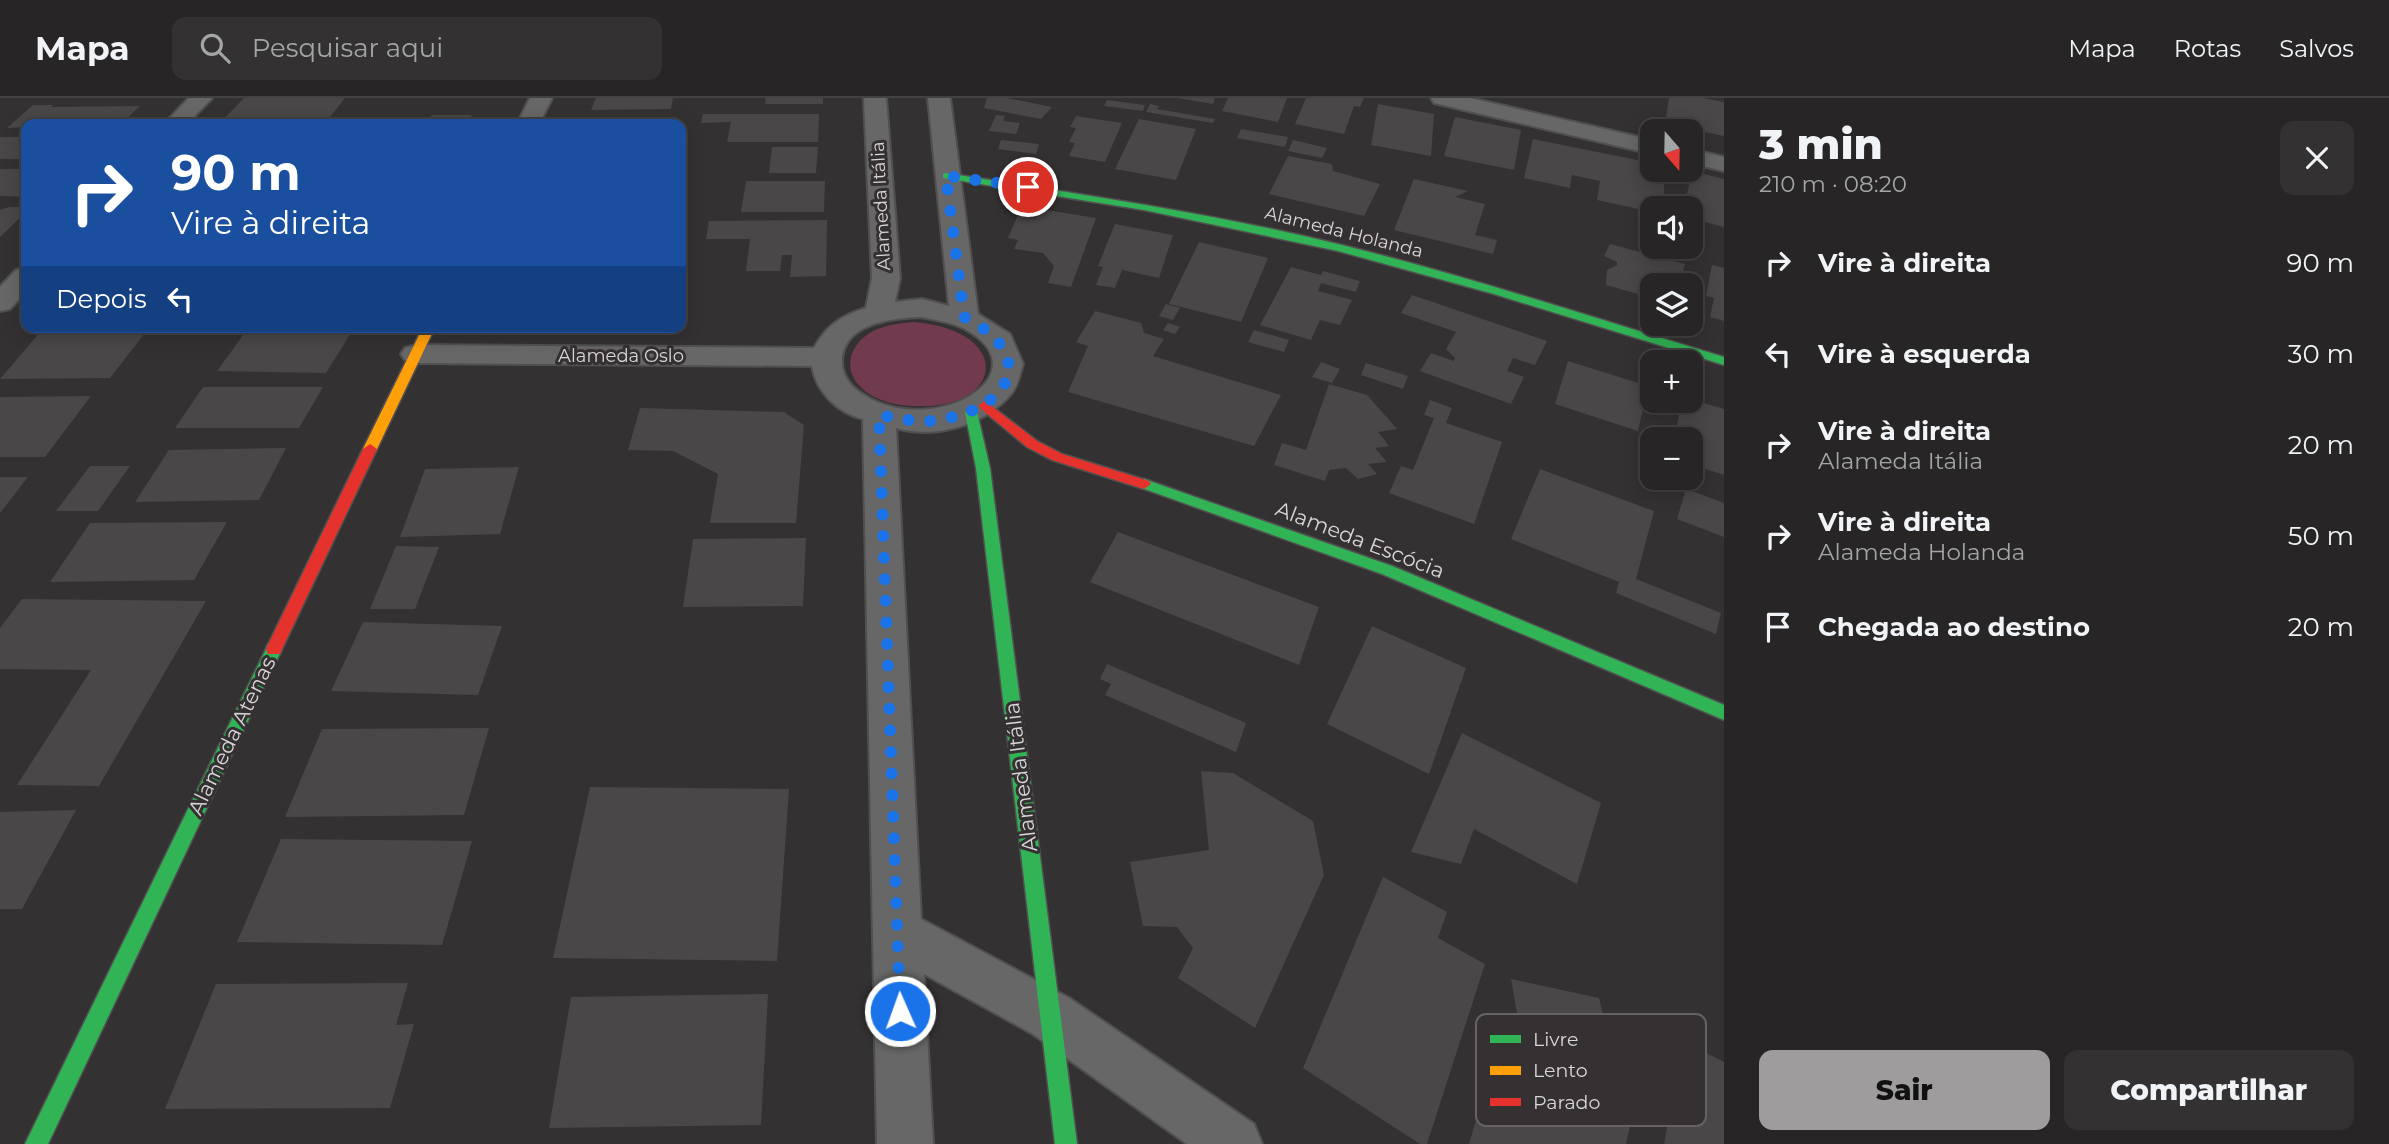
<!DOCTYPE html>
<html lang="pt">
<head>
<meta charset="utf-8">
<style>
  body { margin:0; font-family:Montserrat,sans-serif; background:#333132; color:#f1f3f6; height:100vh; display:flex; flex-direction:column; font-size:26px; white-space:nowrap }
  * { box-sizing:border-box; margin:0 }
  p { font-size:23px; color:#a4a5a7 }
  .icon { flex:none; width:38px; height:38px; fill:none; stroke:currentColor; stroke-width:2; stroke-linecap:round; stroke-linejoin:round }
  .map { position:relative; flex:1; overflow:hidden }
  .sheet { display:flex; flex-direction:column; background:#272526; width:665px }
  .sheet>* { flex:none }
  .guide { position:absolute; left:21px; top:21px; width:665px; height:214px; border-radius:14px; box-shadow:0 4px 18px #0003,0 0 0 2px #434243; background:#1a4fa0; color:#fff; overflow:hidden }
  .needle { width:46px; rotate:160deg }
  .controls { position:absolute; left:1640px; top:21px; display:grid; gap:14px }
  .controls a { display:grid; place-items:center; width:63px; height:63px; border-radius:14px; background:#272526; box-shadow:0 4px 18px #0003,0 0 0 2px #434243; font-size:35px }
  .pin { position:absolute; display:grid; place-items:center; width:60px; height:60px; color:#fff; margin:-30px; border:4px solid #fff; border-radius:50%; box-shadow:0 2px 7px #0007 }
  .me { position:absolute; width:77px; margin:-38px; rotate:358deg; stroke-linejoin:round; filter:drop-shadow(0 0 5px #0008) }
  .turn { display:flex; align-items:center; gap:24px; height:147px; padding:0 35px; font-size:32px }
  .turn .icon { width:91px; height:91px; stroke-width:2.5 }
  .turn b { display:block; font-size:49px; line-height:60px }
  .then { display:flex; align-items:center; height:66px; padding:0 35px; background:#0003; gap:14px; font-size:26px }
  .round { display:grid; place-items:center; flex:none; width:74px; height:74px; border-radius:14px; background:#333132 }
  .headline { display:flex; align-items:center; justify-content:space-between; height:119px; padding:0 35px }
  h1 { font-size:42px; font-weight:800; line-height:52px }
  .cta { display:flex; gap:14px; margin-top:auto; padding:14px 35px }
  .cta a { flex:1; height:80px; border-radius:14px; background:#9f9c9d; color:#111; font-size:28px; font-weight:800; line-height:80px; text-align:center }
  .cta a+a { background:#333132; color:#f1f3f6 }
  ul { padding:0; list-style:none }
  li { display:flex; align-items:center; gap:21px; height:91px; padding:0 35px }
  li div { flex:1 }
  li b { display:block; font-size:26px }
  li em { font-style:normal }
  header { display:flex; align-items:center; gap:42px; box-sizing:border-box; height:98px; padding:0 35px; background:#272526; border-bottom:2px solid #434243 }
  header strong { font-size:33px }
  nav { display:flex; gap:38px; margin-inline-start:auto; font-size:24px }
  .search { width:490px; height:63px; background:#333132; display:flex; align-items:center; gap:18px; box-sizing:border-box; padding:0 24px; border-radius:14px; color:#a4a5a7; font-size:26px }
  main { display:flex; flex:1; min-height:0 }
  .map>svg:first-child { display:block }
  .green { fill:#713a4f }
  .building { fill:#494748 }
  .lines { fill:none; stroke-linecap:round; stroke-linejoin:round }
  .street-casing { stroke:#515050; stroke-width:4 }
  .fast-casing { stroke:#515050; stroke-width:3 }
  .slow-casing { stroke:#515050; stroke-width:3 }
  .jam-casing { stroke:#515050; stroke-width:3 }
  .street { fill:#686767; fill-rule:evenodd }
  .fast { fill:#30b455; fill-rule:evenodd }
  .slow { fill:#ff9f0a; fill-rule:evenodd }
  .jam { fill:#e5322d; fill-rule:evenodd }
  .route { stroke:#1a73e8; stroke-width:12; stroke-dasharray:0 21.6 }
  .labels { text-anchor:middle; stroke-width:6; stroke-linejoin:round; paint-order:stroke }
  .far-street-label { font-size:18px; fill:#d9d6d7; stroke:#353032 }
  .street-label { font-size:21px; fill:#d9d6d7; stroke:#353032 }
  .key { fill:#353032; stroke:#666264; stroke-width:2 }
  .key-label { font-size:19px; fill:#d9d6d7 }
</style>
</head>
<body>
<header>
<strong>Mapa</strong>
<div class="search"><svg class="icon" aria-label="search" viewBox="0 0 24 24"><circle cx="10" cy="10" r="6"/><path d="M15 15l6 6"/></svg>Pesquisar aqui</div>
<nav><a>Mapa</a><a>Rotas</a><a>Salvos</a></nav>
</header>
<main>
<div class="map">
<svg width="1724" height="1046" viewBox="0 0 1724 1046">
  <rect width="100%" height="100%" fill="#343132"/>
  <path class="green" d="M914 224C1015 233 1004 312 916 308 899 308 879 304 865 293 841 274 848 247 873 233 886 227 900 225 914 224Z"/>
  <g class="building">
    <polygon points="244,0 345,0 330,19 265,19 259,26 219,26"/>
    <polygon points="596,0 673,0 671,11 591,12"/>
    <polygon points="766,0 823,0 823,6 765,6"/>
    <polygon points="987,0 1007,0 1052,9 1041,21 984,10"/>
    <polygon points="1178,0 1215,0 1213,6"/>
    <polygon points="1228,0 1287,0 1278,24 1222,13"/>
    <polygon points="1306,0 1364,0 1360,9 1354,8 1344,36 1295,26"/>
    <polygon points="1669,0 1703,0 1724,4 1724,38 1665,26"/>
    <polygon points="1107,2 1145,7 1143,13 1104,8"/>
    <polygon points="1150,6 1159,8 1157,11 1215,21 1213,25 1146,14"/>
    <polygon points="1378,6 1434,16 1431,58 1371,47"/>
    <polygon points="33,7 53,7 51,9 140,8 121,26 26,26 26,29 7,30"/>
    <polygon points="703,16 819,16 818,44 727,44 731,24 701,25"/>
    <polygon points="432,17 472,17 468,26 427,26"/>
    <polygon points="996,17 1005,18 1003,23 1020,25 1016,36 989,33"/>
    <polygon points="1076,18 1122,25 1105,64 1069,58 1075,45 1069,44 1076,30 1070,29"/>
    <polygon points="676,19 674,26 577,26 580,20"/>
    <polygon points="1455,19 1521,32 1514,72 1444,58"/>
    <polygon points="1139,21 1196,31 1176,82 1115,71"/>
    <polygon points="1241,31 1288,39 1285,49 1237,40"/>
    <rect x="0" y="39" width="26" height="22"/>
    <polygon points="1533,41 1652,65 1652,72 1665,72 1663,110 1652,110 1652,114 1597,102 1600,83 1572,77 1570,90 1524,80"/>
    <polygon points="1001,42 1039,46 1036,56 998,51"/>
    <polygon points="1293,42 1327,50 1322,60 1288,53"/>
    <polygon points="772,49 818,49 816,75 769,75"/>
    <polygon points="1288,58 1332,66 1333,73 1380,86 1364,118 1269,96"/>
    <polygon points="0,71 26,71 26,99 0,98"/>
    <polygon points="1692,73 1724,81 1724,129 1690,120 1690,110 1684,110"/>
    <polygon points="1414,81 1468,93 1455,99 1485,106 1475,137 1497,142 1493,156 1394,132"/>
    <polygon points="746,83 825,83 824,114 741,114"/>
    <polygon points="9,109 26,109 26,114 0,139 0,112"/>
    <polygon points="1040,111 1096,120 1071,189 1048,185 1054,168 1043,155 1014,151 1018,142 1008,140 1018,117 1035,120"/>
    <polygon points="827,122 826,178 790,179 792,157 782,157 780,173 746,173 750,141 706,141 709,123"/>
    <polygon points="1115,126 1173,137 1159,180 1122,172 1115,190 1096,187 1103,169 1098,168"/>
    <polygon points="1199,144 1268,160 1241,224 1169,206"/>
    <polygon points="1610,146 1685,166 1679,187 1652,187 1652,200 1606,187 1607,172 1617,167 1617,164 1604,158"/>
    <polygon points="1712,167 1724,170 1724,223 1710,219 1714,200 1706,198"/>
    <polygon points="1291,169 1321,177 1323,173 1360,183 1356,194 1321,185 1318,193 1352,202 1340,227 1320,222 1311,242 1260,227"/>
    <polygon points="1412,197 1547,243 1535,267 1513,260 1507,273 1524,279 1511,306 1420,273 1431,255 1454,263 1455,260 1446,251 1456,234 1401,215"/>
    <polygon points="1166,206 1180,210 1173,222 1159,218"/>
    <polygon points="1095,213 1141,225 1144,235 1164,241 1153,258 1281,297 1254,348 1068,294 1088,248 1076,244"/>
    <polygon points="1168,225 1180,229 1175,236 1163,232"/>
    <polygon points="249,229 289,229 354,230 326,275 217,273"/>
    <polygon points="148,231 110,280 0,281 42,232"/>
    <polygon points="1254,232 1289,242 1284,254 1248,244"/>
    <polygon points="1568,263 1648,288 1638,333 1555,306"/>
    <polygon points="1321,264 1340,271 1332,285 1312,279"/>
    <polygon points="1366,265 1408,278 1403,291 1361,277"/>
    <polygon points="1329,286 1367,297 1397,331 1378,334 1389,348 1375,350 1387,364 1368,366 1377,376 1358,381 1346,370 1329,372 1325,383 1274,367 1282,345 1306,352"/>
    <polygon points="203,289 323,289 299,330 175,330"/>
    <polygon points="91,298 45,359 0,359 0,299"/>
    <polygon points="1690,301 1724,311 1724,377 1690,366 1690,341 1675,341 1681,303"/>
    <polygon points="1430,302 1452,310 1446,325 1502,344 1474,426 1389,395 1401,368 1413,372 1434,320 1424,317"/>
    <polygon points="640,310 784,314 804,327 796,425 710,425 718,376 673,353 628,352"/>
    <polygon points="286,350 259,402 135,404 169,352"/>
    <polygon points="90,368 130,368 98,413 56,413"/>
    <polygon points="519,369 500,436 400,439 425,371"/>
    <polygon points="1540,371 1654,413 1636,481 1721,515 1716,536 1616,495 1619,484 1511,441"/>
    <polygon points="0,379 28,379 0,415"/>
    <polygon points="1686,391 1724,405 1724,439 1677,421"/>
    <polygon points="227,424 194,482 50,484 90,425"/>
    <polygon points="1118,434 1319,509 1299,567 1090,484"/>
    <polygon points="806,440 803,508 683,509 693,441"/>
    <polygon points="396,448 439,449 415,511 370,511"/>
    <polygon points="22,501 206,503 99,688 17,687 91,572 0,571 0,530"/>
    <polygon points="363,524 502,528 478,597 331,593"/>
    <polygon points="1372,528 1466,570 1429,676 1327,626"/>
    <polygon points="1107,566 1246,625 1236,654 1105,597 1111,586 1100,581"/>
    <polygon points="489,630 464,717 285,719 322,631"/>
    <polygon points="1462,635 1601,705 1577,786 1474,731 1461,766 1411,754"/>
    <polygon points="1201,673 1233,675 1313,723 1324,777 1255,930 1178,880 1193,850 1177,829 1143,828 1130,764 1209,752"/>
    <polygon points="590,689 789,691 777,863 553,860"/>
    <polygon points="76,712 22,811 0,811 0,714"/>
    <polygon points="281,741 472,743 442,847 237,844"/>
    <polygon points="1383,779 1447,814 1438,840 1485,866 1427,1046 1420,1046 1303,970"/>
    <polygon points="1511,881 1599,900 1625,1003 1634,1009 1626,1046 1469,1046 1499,945 1518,956 1522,943"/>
    <polygon points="408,885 396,927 414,926 390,1010 165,1011 216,886"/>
    <polygon points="768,896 761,1027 549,1030 571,899"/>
    <polygon points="1683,943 1724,964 1724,1046 1664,1046"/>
  </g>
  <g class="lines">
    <defs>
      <g id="street">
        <polygon points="189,0 212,0 187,26 164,26"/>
        <polygon points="530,0 552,0 539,26 517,26"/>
        <path d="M864 0H886L900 180 895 204 922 201 949 208 928 0H950L978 216 1010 236 1023 266C1020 276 1018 288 1011 296 984 328 935 341 896 330L921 821 1069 900 1254 1026 1262 1046H1187L1033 936 924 876 933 1046H877L863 321C838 315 816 294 812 268L416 265 405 262 401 256 405 250 416 247 814 250C827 227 841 218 866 210L872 180ZM922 219C935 222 951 224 963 230 1047 274 935 342 864 297 851 289 842 279 842 263 843 225 892 220 922 219Z"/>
        <polygon points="1431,0 1470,0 1652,42 1652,56 1434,5"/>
        <polygon points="1690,51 1724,59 1724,73 1690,65"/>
        <polygon points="26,170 26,194 10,211 0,213 0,189 16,172"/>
      </g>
      <g id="fast">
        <path d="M946 75C1079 96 1212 115 1342 147 1471 179 1597 221 1724 259V267L1494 196 1338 153 1144 112 943 80V76Z"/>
        <polygon points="971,310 977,314 990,370 1077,1046 1055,1046 976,370 965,314"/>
        <polygon points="1144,381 1392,468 1724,607 1724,622 1382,476 1139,389 1137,386"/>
        <polygon points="274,544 280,546 282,551 48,1046 25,1046 266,551 268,546"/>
      </g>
      <polygon id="slow" points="423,229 435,229 377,351 375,354 365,354 363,351"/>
      <g id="jam">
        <polygon points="985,303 1037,343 1062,356 1149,383 1151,386 1144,391 1052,362 1027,349 980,310 979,307"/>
        <polygon points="370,346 377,351 282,551 280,556 268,556 266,551 363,351"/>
      </g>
    </defs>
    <use href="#street" class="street-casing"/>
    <use href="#fast" class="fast-casing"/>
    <use href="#slow" class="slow-casing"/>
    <use href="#jam" class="jam-casing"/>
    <use href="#street" class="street"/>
    <use href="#fast" class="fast"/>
    <use href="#slow" class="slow"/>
    <use href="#jam" class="jam"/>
  </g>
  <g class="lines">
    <path class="route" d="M900 913 879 317C900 321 922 326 944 321 1015 307 1036 255 964 219L946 78 1028 89"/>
  </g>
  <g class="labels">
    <g class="far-street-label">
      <text transform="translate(881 108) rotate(-93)" y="6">Alameda Itália</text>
      <text transform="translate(1344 134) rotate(14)" y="6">Alameda Holanda</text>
      <text x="621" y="264">Alameda Oslo</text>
    </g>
    <g class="street-label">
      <text transform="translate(1360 442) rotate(21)" y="7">Alameda Escócia</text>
      <text transform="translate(232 638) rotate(-64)" y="7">Alameda Atenas</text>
      <text transform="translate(1021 679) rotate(-97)" y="7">Alameda Itália</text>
    </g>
  </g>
  <rect x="1476" y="916" width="230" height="112" rx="10" class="key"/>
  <rect x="1490" y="937" width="31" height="8" fill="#30b455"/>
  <rect x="1490" y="968" width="31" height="9" fill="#ff9f0a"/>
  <rect x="1490" y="1000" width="31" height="8" fill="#e5322d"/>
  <g class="key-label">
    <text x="1533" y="948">Livre</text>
    <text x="1533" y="979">Lento</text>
    <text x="1533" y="1011">Parado</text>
  </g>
</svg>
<div class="controls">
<a><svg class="needle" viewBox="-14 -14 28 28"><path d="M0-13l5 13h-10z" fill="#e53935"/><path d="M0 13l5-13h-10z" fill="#a4a5a7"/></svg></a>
<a><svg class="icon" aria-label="sound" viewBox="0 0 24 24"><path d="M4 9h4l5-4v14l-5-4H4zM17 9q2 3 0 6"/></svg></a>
<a><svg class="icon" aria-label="layers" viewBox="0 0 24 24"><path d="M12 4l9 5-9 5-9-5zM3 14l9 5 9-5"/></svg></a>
<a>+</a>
<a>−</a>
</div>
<div class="pin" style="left:1028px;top:89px;background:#d93025"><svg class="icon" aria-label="arrive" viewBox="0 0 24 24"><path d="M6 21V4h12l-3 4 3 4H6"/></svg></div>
<svg class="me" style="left:900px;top:913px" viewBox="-20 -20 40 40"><circle r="17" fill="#1a73e8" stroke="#fff" stroke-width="3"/><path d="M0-11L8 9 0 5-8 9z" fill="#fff"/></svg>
<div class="guide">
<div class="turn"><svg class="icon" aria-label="right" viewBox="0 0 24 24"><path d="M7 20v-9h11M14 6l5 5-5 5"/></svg><div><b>90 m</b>Vire à direita</div></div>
<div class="then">Depois<svg class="icon" aria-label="left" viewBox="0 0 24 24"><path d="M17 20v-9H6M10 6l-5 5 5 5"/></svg></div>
</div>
</div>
<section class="sheet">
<div class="headline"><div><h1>3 min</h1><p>210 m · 08:20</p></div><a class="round"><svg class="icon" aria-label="close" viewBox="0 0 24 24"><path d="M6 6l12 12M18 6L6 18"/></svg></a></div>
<ul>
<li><svg class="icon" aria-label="right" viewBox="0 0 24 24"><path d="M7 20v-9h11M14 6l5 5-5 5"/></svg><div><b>Vire à direita</b></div><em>90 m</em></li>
<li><svg class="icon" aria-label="left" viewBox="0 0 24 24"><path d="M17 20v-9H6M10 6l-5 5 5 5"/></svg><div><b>Vire à esquerda</b></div><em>30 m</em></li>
<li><svg class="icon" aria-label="right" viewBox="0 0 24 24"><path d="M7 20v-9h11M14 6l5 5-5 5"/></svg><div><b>Vire à direita</b><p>Alameda Itália</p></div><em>20 m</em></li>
<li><svg class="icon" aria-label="right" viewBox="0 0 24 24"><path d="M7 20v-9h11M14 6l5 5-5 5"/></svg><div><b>Vire à direita</b><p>Alameda Holanda</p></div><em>50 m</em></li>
<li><svg class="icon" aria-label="arrive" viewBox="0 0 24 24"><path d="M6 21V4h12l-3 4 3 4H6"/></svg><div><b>Chegada ao destino</b></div><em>20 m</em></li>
</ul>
<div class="cta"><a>Sair</a><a>Compartilhar</a></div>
</section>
</main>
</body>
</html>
